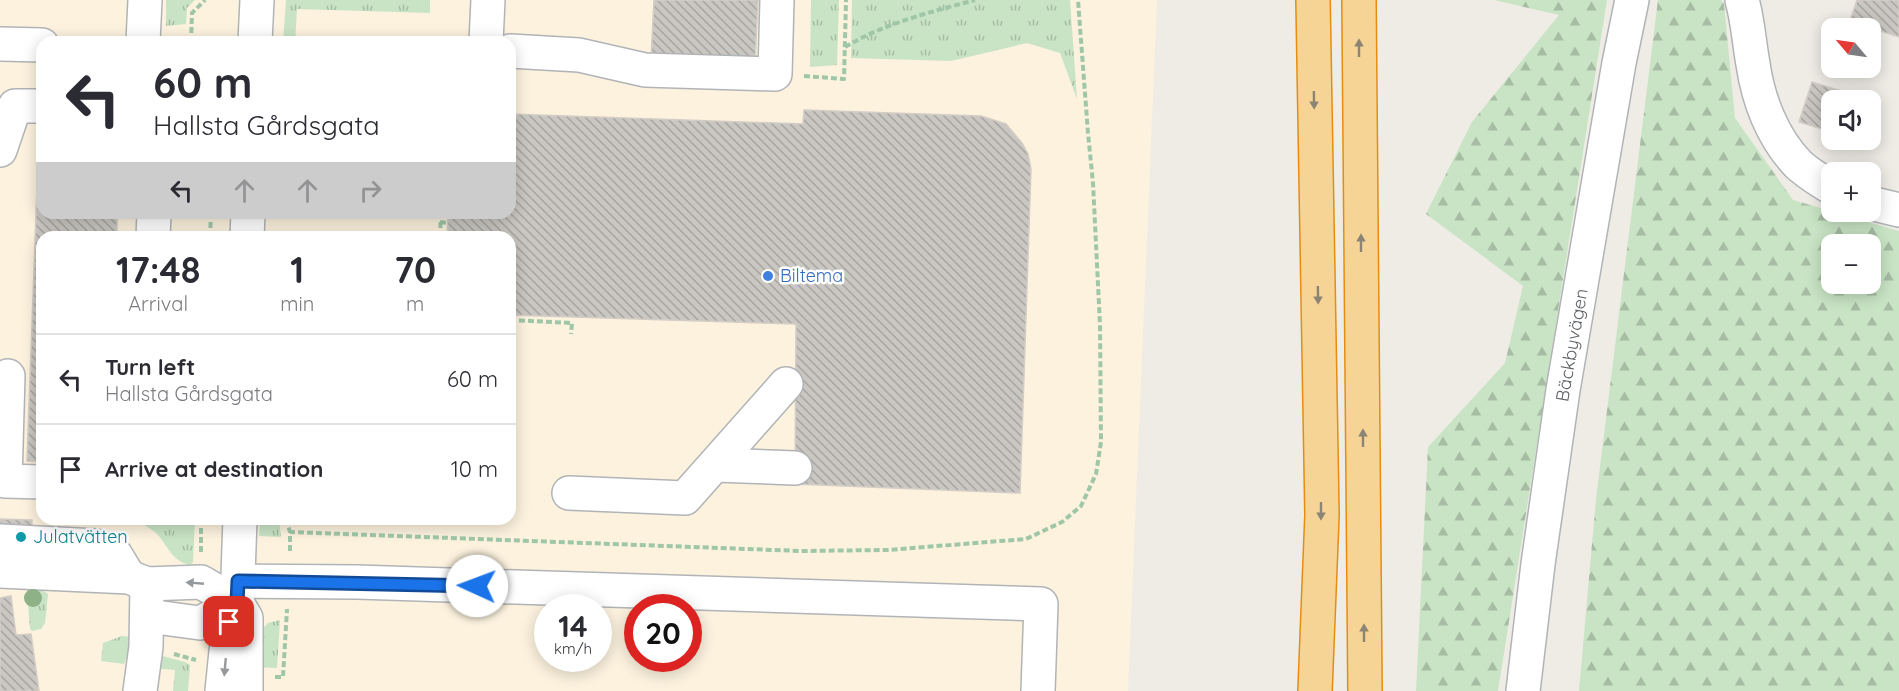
<!DOCTYPE html>
<html lang="en">
<head>
<meta charset="utf-8">
<style>
  body { margin:0; font-family:Quicksand,sans-serif; background:#f2f2f3; color:#2b2b33; height:100vh; display:flex; flex-direction:column; font-size:22px; white-space:nowrap }
  * { box-sizing:border-box; margin:0 }
  p { font-size:20px; color:#7c7c81 }
  .icon { flex:none; width:33px; height:33px; fill:none; stroke:currentColor; stroke-width:2; stroke-linecap:round; stroke-linejoin:round }
  .map { position:relative; flex:1; overflow:hidden }
  .side { position:absolute; left:36px; top:231px; width:480px; height:294px; display:flex; flex-direction:column; background:#fff; border-radius:18px; box-shadow:0 3px 15px #0003 }
  .side>* { flex:none }
  .hud { position:absolute; left:36px; top:36px; width:480px; height:183px; border-radius:18px; box-shadow:0 3px 15px #0003; background:#fff; color:#2b2b33; overflow:hidden }
  .needle { width:39px; rotate:299deg }
  .fabs { position:absolute; left:1821px; top:18px; display:grid; gap:12px }
  .fabs a { display:grid; place-items:center; width:60px; height:60px; border-radius:12px; background:#fff; box-shadow:0 3px 15px #0003; font-size:30px }
  .speed { position:absolute; left:534px; top:594px; display:flex; gap:12px; font-size:30px; font-weight:700; text-align:center }
  .speed>* { display:grid; place-content:center; width:78px; height:78px; border-radius:50%; background:#fff; box-shadow:0 3px 15px #0003; line-height:1 }
  .speed small { font-size:15px; font-weight:400 }
  .speed .limit { border:9px solid #d22; background:#fff; color:#111 }
  .pin { position:absolute; display:grid; place-items:center; width:51px; height:51px; color:#fff; margin:-26px; border-radius:12px; box-shadow:0 3px 9px #0006 }
  .me { position:absolute; width:66px; margin:-33px; rotate:272deg; stroke-linejoin:round; filter:drop-shadow(0 0 4px #0008) }
  .turn { display:flex; align-items:center; gap:21px; height:126px; padding:0 18px; font-size:27px }
  .turn .icon { width:78px; height:78px; stroke-width:2.5 }
  .turn b { display:block; font-size:42px; line-height:51px }
  .lanes { display:flex; align-items:center; height:57px; padding:0 18px; background:#0003; justify-content:center; gap:30px; direction:ltr }
  .lanes .off { opacity:.35 }
  .eta { display:flex; justify-content:space-evenly; align-items:center; height:102px; text-align:center }
  .eta b { font-size:36px; font-weight:700; line-height:42px }
  ul { padding:0; list-style:none }
  li { display:flex; align-items:center; gap:18px; height:90px; padding:0 18px; border-top:2px solid #e1e1e2 }
  li div { flex:1 }
  li b { display:block; font-size:22px }
  li em { font-style:normal }
  .map>svg:first-child { display:block }
  .commercial { fill:#fcf2de; fill-rule:evenodd }
  .grass { fill:url(#grass-tufts) }
  .forest { fill:url(#forest-firs); fill-rule:evenodd }
  .building { fill:url(#building-back-hatch); stroke:#d3cdc5; stroke-width:1.5 }
  .lines { fill:none; stroke-linecap:round; stroke-linejoin:round }
  .minor-casing { stroke:#b1b4b7; stroke-width:36 }
  .highway-casing { stroke:#e58d10; stroke-width:36 }
  .path { stroke:#9fc7a7; stroke-width:4; stroke-dasharray:6 3; stroke-linecap:butt }
  .minor { stroke:#fff; stroke-width:33 }
  .highway { stroke:#f6d496; stroke-width:33 }
  .tree { fill:#8eb187 }
  .oneway { fill:#8c8474 }
  .oneway2 { fill:#96999b }
  .route-casing { stroke:#114b97; stroke-width:15 }
  .route { stroke:#1a73e8; stroke-width:10 }
  .shop-dot { fill:#3f7fe0; stroke:#fff; stroke-width:2 }
  .culture-dot { fill:#0f9aa8; stroke:#fff; stroke-width:2 }
  .labels { text-anchor:middle; stroke-width:5; stroke-linejoin:round; paint-order:stroke }
  .shop-label { font-size:18px; fill:#366cbe; stroke:#fff; text-anchor:start }
  .street-label { font-size:18px; fill:#5e6265; stroke:#fff }
  .culture-label { font-size:18px; fill:#0d838f; stroke:#fff; text-anchor:start }
</style>
</head>
<body>
<div class="map">
<svg width="1899" height="691" viewBox="0 0 1899 691">
  <defs>
    <pattern id="grass-tufts" width="24" height="20" patternUnits="userSpaceOnUse" patternTransform="scale(1.5)"><rect width="24" height="20" fill="#c8e4c4"/><path d="M3 7l-1-3M5 7V3M7 7l1-3M15 17l-1-3M17 17v-4M19 17l1-3" fill="none" stroke="#a6bca3"/></pattern>
    <pattern id="forest-firs" width="22" height="20" patternUnits="userSpaceOnUse" patternTransform="scale(1.5)"><rect width="22" height="20" fill="#c8e4c4"/><path d="M5 1l3.5 6h-7zM16 11l3.5 6h-7z" fill="#a6bca3"/></pattern>
    <pattern id="building-back-hatch" width="6" height="6" patternUnits="userSpaceOnUse" patternTransform="scale(1.5)"><rect width="6" height="6" fill="#cac7c2"/><path d="M-1 5l2 2M0 0l6 6M5-1l2 2" fill="none" stroke="#a7a5a1"/></pattern>
  </defs>
  <rect width="100%" height="100%" fill="#efece6"/>
  <path class="commercial" d="M0 0H1157L1128 691H0ZM42 42H510V213H42ZM42 237H510V519H42ZM548 608H598V658H548ZM638 608H688V658H638Z"/>
  <g class="grass">
    <polygon points="166,0 195,0 187,8 186,24 166,26"/>
    <polygon points="286,0 430,0 430,13 297,9 295,42 283,42"/>
    <polygon points="811,0 839,0 837,65 810,67"/>
    <polygon points="852,0 1070,0 1077,99 1060,53 1027,43 951,61 851,58"/>
    <path d="M136 519H195L193 562 190 565C171 561 168 545 156 533 150 528 142 524 136 519Z"/>
    <polygon points="260,519 279,519 281,537 259,536"/>
    <polygon points="27,590 42,590 48,594 45,623 41,629 32,631 30,629"/>
    <polygon points="280,620 277,668 255,667 257,634 268,623"/>
    <polygon points="122,636 134,637 124,664 101,661 103,643"/>
    <polygon points="159,655 185,662 190,665 188,691 173,691 175,670 153,668"/>
  </g>
  <g class="forest">
    <polygon points="1494,0 1607,0 1498,691 1416,691 1428,447 1505,363 1523,286 1426,214 1472,122 1559,15"/>
    <path d="M1658 0H1721L1724 4 1735 118 1793 200 1899 231V691H1579L1596 499ZM1832 244H1870V284H1832Z"/>
  </g>
  <g class="building">
    <polygon points="654,0 758,0 755,63 651,59"/>
    <polygon points="1857,0 1899,0 1899,37 1850,21"/>
    <polygon points="1812,82 1870,100 1832,100 1832,132 1799,122"/>
    <polygon points="804,110 981,116 1006,124 1022,143 1028,154 1031,169 1020,493 795,484 796,324 510,315 510,237 447,237 448,213 510,213 510,114 803,124"/>
    <polygon points="38,160 42,160 42,213 117,213 117,237 42,237 42,462 27,461"/>
    <polygon points="0,519 32,520 32,530 0,552"/>
    <polygon points="11,596 16,635 31,634 39,691 0,691 0,598"/>
  </g>
  <g class="lines">
    <defs>
      <g id="minor">
        <path d="M1742 0C1748 21 1749 42 1753 64 1758 99 1772 137 1798 164 1807 173 1821 181 1832 188"/>
        <polyline points="143,42 145,0"/>
        <polyline points="255,42 257,0"/>
        <polyline points="486,42 488,0"/>
        <polyline points="0,44 42,45"/>
        <polyline points="510,51 579,55 645,70 775,74 777,0"/>
        <polyline points="0,150 15,106 42,106"/>
        <polyline points="1870,203 1899,210"/>
        <polyline points="153,237 154,213"/>
        <polyline points="247,237 248,213"/>
        <polyline points="8,376 5,481 42,482"/>
        <polyline points="715,465 795,468"/>
        <polyline points="569,493 685,498 786,384"/>
        <polyline points="0,541 96,546 115,554 129,577"/>
        <polyline points="0,571 129,577 147,584 146,647 140,691"/>
        <polyline points="238,581 357,582 1041,604 1038,691"/>
        <polyline points="147,584 201,582 237,603 246,618 246,691"/>
        <polyline points="148,616 200,623 237,603"/>
        <polyline points="222,691 229,622 237,603 240,519"/>
        <polyline points="1523,691 1538,564 1563,390 1619,63 1632,0"/>
      </g>
      <g id="highway">
        <polyline points="1313,0 1322,515 1315,691"/>
        <polyline points="1359,0 1365,691"/>
      </g>
    </defs>
    <use href="#minor" class="minor-casing"/>
    <use href="#highway" class="highway-casing"/>
    <g class="path">
      <polyline points="191,42 192,13 205,0"/>
      <path d="M845 47C885 23 931 12 975 0"/>
      <polyline points="804,76 844,79 846,0"/>
      <polyline points="440,222 447,223"/>
      <polyline points="210,237 211,213"/>
      <polyline points="440,237 441,213"/>
      <polyline points="510,320 572,323 571,334"/>
      <polyline points="286,519 290,532"/>
      <polyline points="290,551 290,532 801,551 887,550 1026,539 1062,522 1081,506 1096,474 1101,442 1100,325 1093,183 1088,133 1078,0"/>
      <polyline points="201,552 201,519"/>
      <polyline points="174,654 196,660"/>
      <polyline points="275,677 283,677 287,609"/>
    </g>
    <use href="#minor" class="minor"/>
    <use href="#highway" class="highway"/>
  </g>
  <circle class="tree" cx="33" cy="598" r="9"/>
  <defs><path id="oneway-solid" d="M-6-.8H1V-3.2L6.5 0L1 3.2V.8H-6Z" transform="scale(1.5)"/></defs>
  <g class="oneway">
    <use href="#oneway-solid" transform="translate(1359 48) rotate(-90)"/>
    <use href="#oneway-solid" transform="translate(1314 100) rotate(89)"/>
    <use href="#oneway-solid" transform="translate(1361 243) rotate(-90)"/>
    <use href="#oneway-solid" transform="translate(1318 295) rotate(89)"/>
    <use href="#oneway-solid" transform="translate(1363 438) rotate(-90)"/>
    <use href="#oneway-solid" transform="translate(1321 511) rotate(90)"/>
    <use href="#oneway-solid" transform="translate(1364 633) rotate(-90)"/>
  </g>
  <g class="oneway2">
    <use href="#oneway-solid" transform="translate(195 583) rotate(-175)"/>
    <use href="#oneway-solid" transform="translate(225 667) rotate(95)"/>
  </g>
  <g class="lines">
    <defs>
      <polyline id="route" points="229,622 237,603 238,581 477,586"/>
    </defs>
    <use href="#route" class="route-casing"/>
    <use href="#route" class="route"/>
  </g>
  <circle class="shop-dot" cx="768" cy="276" r="6"/>
  <circle class="culture-dot" cx="21" cy="537" r="6"/>
  <g class="labels">
    <g class="shop-label">
      <text x="780" y="282">Biltema</text>
    </g>
    <g class="street-label">
      <text transform="translate(1572 345) rotate(-80)" y="6">Bäckbyvägen</text>
    </g>
    <g class="culture-label">
      <text x="33" y="543">Julatvätten</text>
    </g>
  </g>
</svg>
<div class="fabs">
<a><svg class="needle" viewBox="-14 -14 28 28"><path d="M0-13l5 13h-10z" fill="#e53935"/><path d="M0 13l5-13h-10z" fill="#7c7c81"/></svg></a>
<a><svg class="icon" aria-label="sound" viewBox="0 0 24 24"><path d="M4 9h4l5-4v14l-5-4H4zM17 9q2 3 0 6"/></svg></a>
<a>+</a>
<a>−</a>
</div>
<div class="speed"><div>14<small>km/h</small></div><div class="limit">20</div></div>
<div class="pin" style="left:229px;top:622px;background:#d93025"><svg class="icon" aria-label="arrive" viewBox="0 0 24 24"><path d="M6 21V4h12l-3 4 3 4H6"/></svg></div>
<svg class="me" style="left:477px;top:586px" viewBox="-20 -20 40 40"><circle r="19" fill="#fff"/><path d="M0-13L10 11 0 6-10 11z" fill="#1a73e8"/></svg>
<div class="hud">
<div class="turn"><svg class="icon" aria-label="left" viewBox="0 0 24 24"><path d="M17 20v-9H6M10 6l-5 5 5 5"/></svg><div><b>60 m</b>Hallsta Gårdsgata</div></div>
<div class="lanes"><svg class="icon" aria-label="left" viewBox="0 0 24 24"><path d="M17 20v-9H6M10 6l-5 5 5 5"/></svg><svg class="icon off" aria-label="ahead" viewBox="0 0 24 24"><path d="M12 20V5M6 11l6-6 6 6"/></svg><svg class="icon off" aria-label="ahead" viewBox="0 0 24 24"><path d="M12 20V5M6 11l6-6 6 6"/></svg><svg class="icon off" aria-label="right" viewBox="0 0 24 24"><path d="M7 20v-9h11M14 6l5 5-5 5"/></svg></div>
</div>
<section class="side">
<div class="eta">
<div><b>17:48</b><p>Arrival</p></div>
<div><b>1</b><p>min</p></div>
<div><b>70</b><p>m</p></div>
</div>
<ul>
<li><svg class="icon" aria-label="left" viewBox="0 0 24 24"><path d="M17 20v-9H6M10 6l-5 5 5 5"/></svg><div><b>Turn left</b><p>Hallsta Gårdsgata</p></div><em>60 m</em></li>
<li><svg class="icon" aria-label="arrive" viewBox="0 0 24 24"><path d="M6 21V4h12l-3 4 3 4H6"/></svg><div><b>Arrive at destination</b></div><em>10 m</em></li>
</ul>
</section>
</div>
</body>
</html>
